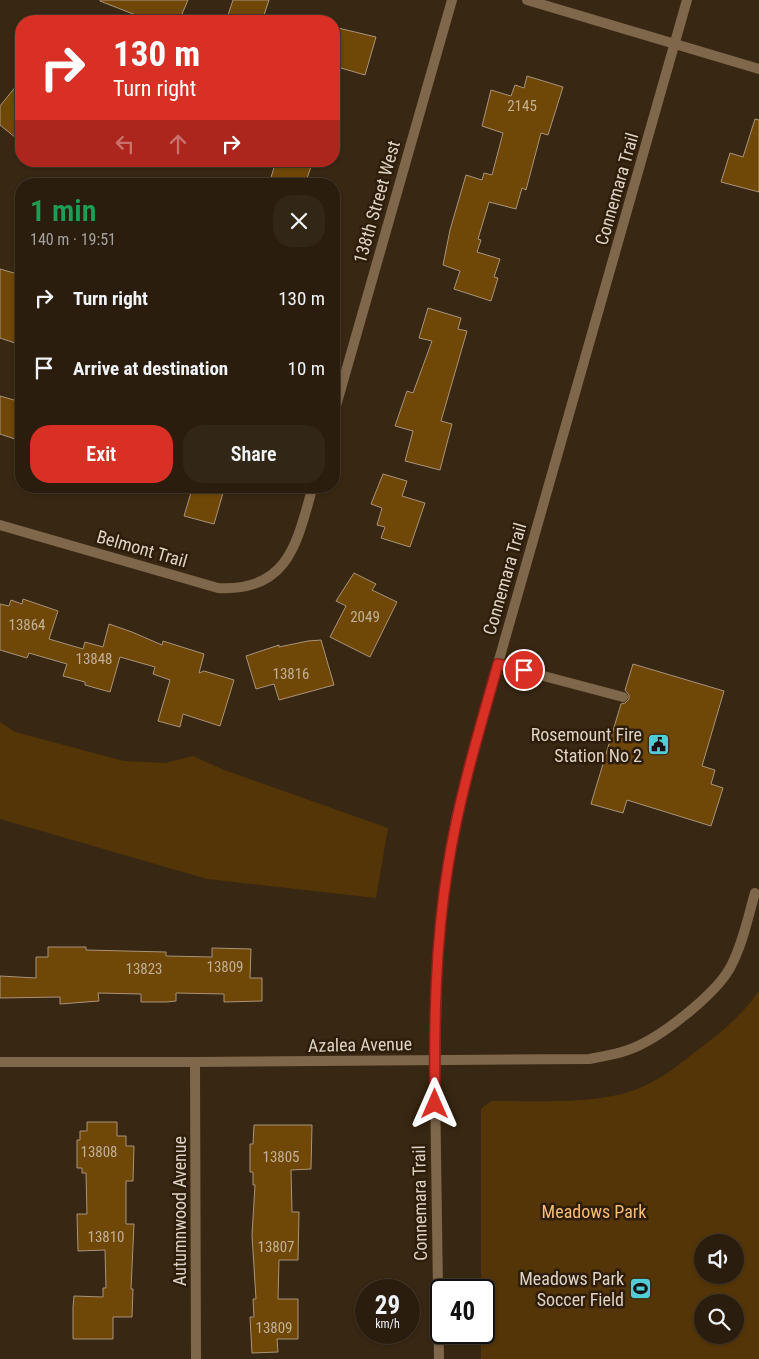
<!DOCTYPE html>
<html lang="en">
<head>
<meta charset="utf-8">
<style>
  body { margin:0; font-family:"Roboto Condensed",sans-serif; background:#322617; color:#f1f3f6; height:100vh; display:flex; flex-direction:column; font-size:19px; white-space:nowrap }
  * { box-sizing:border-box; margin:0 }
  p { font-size:16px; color:#a5a29e }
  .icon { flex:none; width:28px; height:28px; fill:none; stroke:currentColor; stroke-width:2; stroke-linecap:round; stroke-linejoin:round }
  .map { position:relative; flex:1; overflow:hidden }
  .details { position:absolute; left:15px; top:178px; width:325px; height:315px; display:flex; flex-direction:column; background:#2a1d0e; border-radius:20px; box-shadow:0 1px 4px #0004,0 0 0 1px #463b2e }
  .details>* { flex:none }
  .guide { position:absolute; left:15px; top:15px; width:325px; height:152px; border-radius:20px; box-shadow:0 1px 4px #0004,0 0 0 1px #463b2e; background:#d93025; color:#fff; overflow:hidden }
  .buttons { position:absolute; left:694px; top:1234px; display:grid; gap:10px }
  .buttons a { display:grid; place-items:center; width:50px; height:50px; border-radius:50%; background:#2a1d0e; box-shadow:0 1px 4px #0004,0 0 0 1px #463b2e; font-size:25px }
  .speed { position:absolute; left:355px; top:1279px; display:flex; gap:10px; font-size:25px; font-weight:700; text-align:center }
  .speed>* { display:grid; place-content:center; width:65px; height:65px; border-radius:50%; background:#2a1d0e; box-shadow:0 1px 4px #0004,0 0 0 1px #463b2e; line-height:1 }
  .speed small { font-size:12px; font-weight:400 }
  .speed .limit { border:2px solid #111; border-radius:8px; background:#fff; color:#111 }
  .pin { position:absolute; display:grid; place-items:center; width:42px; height:42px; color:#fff; margin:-21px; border:2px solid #fff; border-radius:50%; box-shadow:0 1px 5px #0007 }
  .me { position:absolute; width:55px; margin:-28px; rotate:0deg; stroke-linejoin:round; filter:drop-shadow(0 0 4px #0008) }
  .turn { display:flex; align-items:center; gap:18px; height:105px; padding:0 15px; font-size:22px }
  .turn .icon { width:65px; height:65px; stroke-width:2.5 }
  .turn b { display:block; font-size:35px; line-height:42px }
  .lanes { display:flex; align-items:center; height:48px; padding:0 15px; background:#0003; justify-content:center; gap:25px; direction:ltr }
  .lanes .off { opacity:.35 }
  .round { display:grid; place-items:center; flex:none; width:52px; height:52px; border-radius:20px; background:#322617 }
  .overview { display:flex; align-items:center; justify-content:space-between; height:85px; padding:0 15px }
  h1 { font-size:30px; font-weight:600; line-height:38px; color:#1e9e55 }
  .action { display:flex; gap:10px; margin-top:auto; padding:10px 15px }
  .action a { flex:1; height:58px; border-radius:20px; background:#d93025; color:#fff; font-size:20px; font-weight:600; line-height:58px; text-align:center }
  .action a+a { background:#322617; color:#f1f3f6 }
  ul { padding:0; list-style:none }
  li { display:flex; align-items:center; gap:15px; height:70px; padding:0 15px }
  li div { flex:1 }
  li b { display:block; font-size:19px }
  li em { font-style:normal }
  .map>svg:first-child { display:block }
  .green { fill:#543507; fill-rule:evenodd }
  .building { fill:#6f4706; stroke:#a9947c }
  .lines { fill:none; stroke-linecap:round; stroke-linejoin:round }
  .service { stroke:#7f674b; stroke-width:10 }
  .minor { stroke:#7f674b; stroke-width:10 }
  .tertiary { stroke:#7f674b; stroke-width:10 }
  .route-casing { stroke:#8d1f18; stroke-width:12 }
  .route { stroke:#d93025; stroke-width:9 }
  .labels { text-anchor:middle; stroke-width:5; stroke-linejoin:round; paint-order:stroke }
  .number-label { font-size:15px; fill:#c2b097 }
  .street-label { font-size:18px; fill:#ded3c7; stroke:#2e1d08 }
  .poi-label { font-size:18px; fill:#ded3c7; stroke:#2e1d08; text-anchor:end }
  .park-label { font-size:18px; fill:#f9bd73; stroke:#2e1d08 }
</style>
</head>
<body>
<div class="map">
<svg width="759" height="1359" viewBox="0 0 759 1359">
  <rect width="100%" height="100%" fill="#382712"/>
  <g class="green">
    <polygon points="0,722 15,732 124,761 165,763 193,756 224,770 388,828 376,898 207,879 0,819"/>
    <path d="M759 991V1359H481V1333L484 1332V1290H481V1109L491 1101C538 1100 598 1106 642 1087 663 1078 681 1063 699 1049 723 1031 741 1016 759 991ZM702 1242H735V1275H702ZM702 1302H735V1335H702Z"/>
  </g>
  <g class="building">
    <polygon points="100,0 188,0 179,21 151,21 100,1"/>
    <polygon points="233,0 269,0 262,21 226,21"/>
    <polygon points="334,27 376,37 365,75 334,66"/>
    <polygon points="527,76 563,87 548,135 541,133 526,190 522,188 516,209 489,202 478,239 481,240 477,252 500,259 494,277 498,278 491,301 454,289 460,271 443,265 450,230 466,175 482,180 484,173 492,175 503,133 482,126 491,90 511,96 515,85 524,88"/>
    <polygon points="21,80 21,142 0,125 0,106"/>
    <polygon points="755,119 759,120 759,192 721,182 730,153 743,157"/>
    <polygon points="276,161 313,161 305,184 269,184"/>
    <polygon points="0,269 21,275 21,345 0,338"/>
    <polygon points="428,308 461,318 458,329 467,331 441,421 452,424 440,470 405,461 413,431 395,426 407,391 413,393 432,341 419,338"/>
    <polygon points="0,396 21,402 21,441 0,434"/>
    <polygon points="383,474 407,481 402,496 425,503 410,547 381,538 385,527 377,525 382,508 371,504"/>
    <polygon points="193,486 225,486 214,524 184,516"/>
    <polygon points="354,573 376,584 372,590 397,602 370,657 330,637 346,606 336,601"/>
    <polygon points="23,599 58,611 49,639 83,649 85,642 103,647 109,624 132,632 162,645 163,641 204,654 199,673 204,671 234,680 220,726 183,714 180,727 158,721 170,680 153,674 155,667 120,657 110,692 85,685 85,682 63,676 67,664 29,653 27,658 0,650 0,604 9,606 11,600 22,604"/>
    <polygon points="321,640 334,685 279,700 274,684 256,689 246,656 279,645 279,647 308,641"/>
    <polygon points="633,664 724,691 702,766 715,770 711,784 723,788 711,826 627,800 623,813 591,804 621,704 625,703 629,699 629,695 625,690"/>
    <polygon points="48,947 86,947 86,950 166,952 166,956 212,957 212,948 251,949 250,978 262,978 262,1001 224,1002 224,994 176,993 176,1001 166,1002 141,1002 141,994 98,993 99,1001 60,1004 60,997 0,998 0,976 36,978 36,957 48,957"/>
    <polygon points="87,1122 117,1122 117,1136 126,1136 126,1146 134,1146 133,1181 126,1181 126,1224 134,1224 131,1289 133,1289 132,1317 113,1317 113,1339 73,1339 73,1307 74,1296 103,1297 103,1288 106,1288 105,1250 78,1251 77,1214 87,1214 86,1173 82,1173 82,1168 77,1168 77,1140 80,1140 80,1131 87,1131"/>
    <polygon points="254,1125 312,1125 311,1169 291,1170 292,1212 299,1212 298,1260 279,1260 278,1299 298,1299 298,1339 277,1339 278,1352 252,1353 250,1317 254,1317 253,1299 256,1299 252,1235 255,1185 253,1185 253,1172 250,1172 250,1144 253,1144"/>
  </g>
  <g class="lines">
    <polyline class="service" points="498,664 623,697"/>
    <g class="minor">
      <polyline points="527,0 759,69"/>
      <polyline points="334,413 452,0"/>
      <path d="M0 525 218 588C289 592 297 542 313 486"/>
      <path d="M0 1062H195L589 1059C606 1056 624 1053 640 1045 667 1032 718 992 731 966 743 943 748 917 755 893"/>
      <polyline points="195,1062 196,1359"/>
    </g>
    <polyline class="tertiary" points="439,1359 435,1084 437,969 442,910 448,866 456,819 477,737 687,0"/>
  </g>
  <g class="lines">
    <defs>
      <path id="route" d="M435 1104C434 1024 435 945 448 866 459 797 479 731 498 664L524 670"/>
    </defs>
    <use href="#route" class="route-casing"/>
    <use href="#route" class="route"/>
  </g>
  <defs>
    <symbol id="civic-square" viewBox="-11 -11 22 22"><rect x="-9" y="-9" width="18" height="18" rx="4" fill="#51ccd4" stroke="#2e1d08"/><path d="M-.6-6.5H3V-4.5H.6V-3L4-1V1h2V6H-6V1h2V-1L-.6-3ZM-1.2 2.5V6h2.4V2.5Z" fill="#111"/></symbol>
    <symbol id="stadium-square" viewBox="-11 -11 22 22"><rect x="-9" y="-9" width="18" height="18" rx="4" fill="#51ccd4" stroke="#2e1d08"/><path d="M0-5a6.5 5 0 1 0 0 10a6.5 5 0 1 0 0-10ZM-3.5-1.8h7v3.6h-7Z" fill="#111"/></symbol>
  </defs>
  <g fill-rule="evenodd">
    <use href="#civic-square" x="646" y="732" width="25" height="25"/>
    <use href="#stadium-square" x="628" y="1276" width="25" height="25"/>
  </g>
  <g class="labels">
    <g class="number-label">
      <text x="522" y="111">2145</text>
      <text x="365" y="622">2049</text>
      <text x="27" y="630">13864</text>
      <text x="94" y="664">13848</text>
      <text x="291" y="679">13816</text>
      <text x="225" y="972">13809</text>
      <text x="144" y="974">13823</text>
      <text x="99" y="1157">13808</text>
      <text x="281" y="1162">13805</text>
      <text x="106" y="1242">13810</text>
      <text x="276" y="1252">13807</text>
      <text x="274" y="1333">13809</text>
    </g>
    <g class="street-label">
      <text transform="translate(617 189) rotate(-74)" y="6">Connemara Trail</text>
      <text transform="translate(377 202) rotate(-74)" y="6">138th Street West</text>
      <text transform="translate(142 549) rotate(16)" y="6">Belmont Trail</text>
      <text transform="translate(505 579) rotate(-74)" y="6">Connemara Trail</text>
      <text transform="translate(360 1045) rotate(-1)" y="6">Azalea Avenue</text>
      <text transform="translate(420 1203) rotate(-91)" y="6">Connemara Trail</text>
      <text transform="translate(180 1211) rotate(-90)" y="6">Autumnwood Avenue</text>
    </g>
    <g class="poi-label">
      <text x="642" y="741">Rosemount Fire<tspan x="642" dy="21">Station No 2</tspan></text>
      <text x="624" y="1285">Meadows Park<tspan x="624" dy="21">Soccer Field</tspan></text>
    </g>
    <g class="park-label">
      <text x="594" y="1218">Meadows Park</text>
    </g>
  </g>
</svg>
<div class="buttons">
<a><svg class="icon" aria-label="sound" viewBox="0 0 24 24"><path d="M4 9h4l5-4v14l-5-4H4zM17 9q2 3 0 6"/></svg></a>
<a><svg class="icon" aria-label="search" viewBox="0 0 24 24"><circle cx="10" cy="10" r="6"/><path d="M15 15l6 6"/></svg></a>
</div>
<div class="speed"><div>29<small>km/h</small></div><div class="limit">40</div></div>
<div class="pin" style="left:524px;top:670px;background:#d93025"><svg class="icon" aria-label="arrive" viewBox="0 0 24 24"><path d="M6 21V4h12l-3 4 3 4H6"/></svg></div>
<svg class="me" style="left:435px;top:1104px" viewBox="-20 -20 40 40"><path d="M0-17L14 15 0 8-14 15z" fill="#d93025" stroke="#fff" stroke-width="4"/></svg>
<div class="guide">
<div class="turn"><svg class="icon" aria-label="right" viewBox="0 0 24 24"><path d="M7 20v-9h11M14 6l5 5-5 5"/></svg><div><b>130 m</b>Turn right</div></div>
<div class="lanes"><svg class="icon off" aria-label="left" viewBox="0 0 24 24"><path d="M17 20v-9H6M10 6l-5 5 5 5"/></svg><svg class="icon off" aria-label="ahead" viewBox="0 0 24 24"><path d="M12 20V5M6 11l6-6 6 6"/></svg><svg class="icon" aria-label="right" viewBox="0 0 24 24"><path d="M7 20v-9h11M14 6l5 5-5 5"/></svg></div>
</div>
<section class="details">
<div class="overview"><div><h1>1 min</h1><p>140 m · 19:51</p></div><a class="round"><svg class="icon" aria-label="close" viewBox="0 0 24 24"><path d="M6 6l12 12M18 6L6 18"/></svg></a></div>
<ul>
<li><svg class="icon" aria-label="right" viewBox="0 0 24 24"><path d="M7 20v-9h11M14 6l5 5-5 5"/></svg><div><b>Turn right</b></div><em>130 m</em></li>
<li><svg class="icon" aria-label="arrive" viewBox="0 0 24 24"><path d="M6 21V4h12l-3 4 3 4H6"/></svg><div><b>Arrive at destination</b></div><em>10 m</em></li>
</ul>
<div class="action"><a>Exit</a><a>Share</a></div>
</section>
</div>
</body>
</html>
